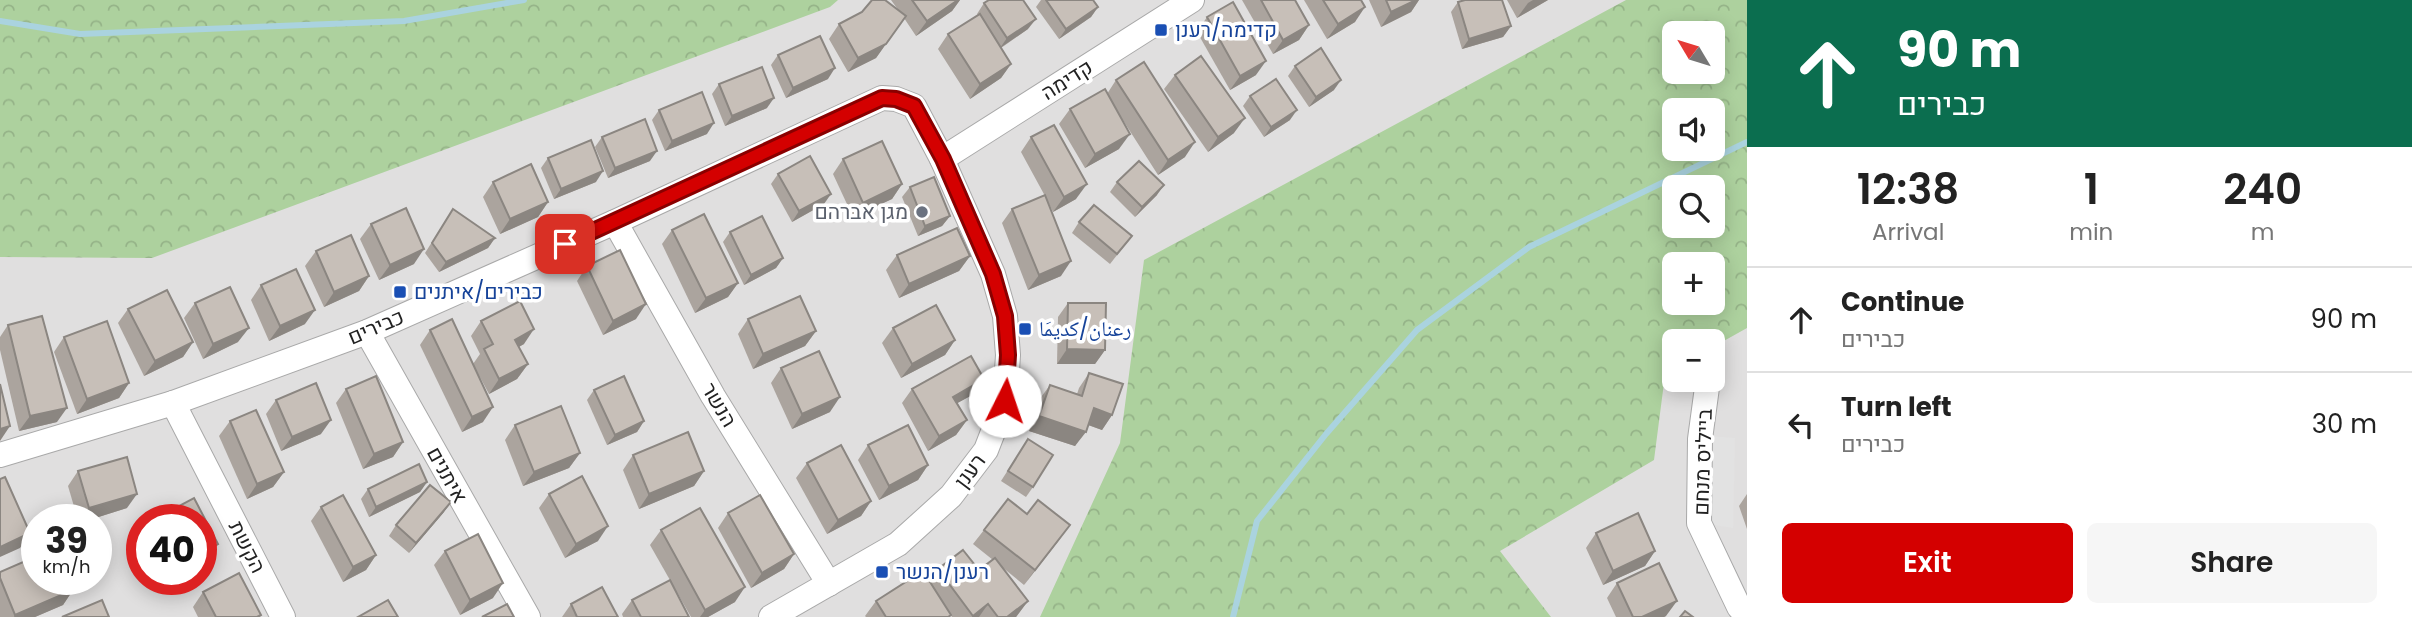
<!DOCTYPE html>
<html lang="en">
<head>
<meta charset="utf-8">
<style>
  body { margin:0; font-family:Poppins,"Noto Naskh Arabic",Heebo,sans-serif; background:#f6f6f6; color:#222; height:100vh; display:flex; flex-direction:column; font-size:26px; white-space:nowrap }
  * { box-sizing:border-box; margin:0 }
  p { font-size:23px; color:#767676 }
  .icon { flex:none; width:38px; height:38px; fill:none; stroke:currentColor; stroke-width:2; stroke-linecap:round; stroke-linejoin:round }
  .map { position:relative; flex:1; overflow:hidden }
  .sheet { display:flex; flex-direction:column; background:#fff; width:665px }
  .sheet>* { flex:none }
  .hud { background:#0b6e4f; color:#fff; overflow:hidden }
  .needle { width:46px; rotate:308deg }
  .controls { position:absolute; left:1662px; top:21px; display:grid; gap:14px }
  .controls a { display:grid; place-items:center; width:63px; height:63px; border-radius:10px; background:#fff; box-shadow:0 4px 18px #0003; font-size:35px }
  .speed { position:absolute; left:21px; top:504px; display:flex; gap:14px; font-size:35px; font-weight:700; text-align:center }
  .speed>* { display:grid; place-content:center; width:91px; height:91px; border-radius:50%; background:#fff; box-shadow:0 4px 18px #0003; line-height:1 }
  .speed small { font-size:18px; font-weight:400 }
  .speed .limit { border:10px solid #d22; background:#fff; color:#111 }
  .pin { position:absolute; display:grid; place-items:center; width:60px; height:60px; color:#fff; margin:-30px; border-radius:14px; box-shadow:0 4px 10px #0006 }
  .me { position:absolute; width:77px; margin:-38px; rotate:4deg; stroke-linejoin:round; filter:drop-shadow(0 0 5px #0008) }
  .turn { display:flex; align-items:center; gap:24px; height:147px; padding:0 35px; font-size:32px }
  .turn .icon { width:91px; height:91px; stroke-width:2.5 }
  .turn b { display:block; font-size:49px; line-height:60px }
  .eta { display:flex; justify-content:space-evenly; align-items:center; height:119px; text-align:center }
  .eta b { font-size:42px; font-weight:600; line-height:49px }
  .action { display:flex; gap:14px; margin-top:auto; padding:14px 35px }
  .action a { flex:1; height:80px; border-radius:10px; background:#d40000; color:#fff; font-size:28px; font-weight:600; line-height:80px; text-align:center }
  .action a+a { background:#f6f6f6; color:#222 }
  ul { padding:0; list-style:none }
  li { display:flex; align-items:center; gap:21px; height:105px; padding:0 35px; border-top:2px solid #e0e0e0 }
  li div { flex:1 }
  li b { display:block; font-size:26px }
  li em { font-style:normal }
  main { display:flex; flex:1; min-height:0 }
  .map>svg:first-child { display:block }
  .residential { fill:#e0dfdf; fill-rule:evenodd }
  .forest { fill:url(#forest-crowns); fill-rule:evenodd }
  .parking { fill:#e2e2e2 }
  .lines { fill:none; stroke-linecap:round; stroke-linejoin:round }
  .stream { stroke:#aad3df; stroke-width:6 }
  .minor-casing { stroke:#a9a9a9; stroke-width:26 }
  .minor { stroke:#fff; stroke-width:24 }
  .wall { fill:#aba49e }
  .shaded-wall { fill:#8b8681 }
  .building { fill:#c7bfb8; stroke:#8b8681; stroke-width:2 }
  .route-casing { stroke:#8a0000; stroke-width:18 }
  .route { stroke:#d40000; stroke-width:12 }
  .transit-dot { fill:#1a4fb4; stroke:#fff; stroke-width:2.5 }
  .worship-dot { fill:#6b7280; stroke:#fff; stroke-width:2.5 }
  .labels { text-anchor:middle; stroke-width:7; stroke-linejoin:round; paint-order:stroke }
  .transit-label { font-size:21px; fill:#164399; stroke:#fff; text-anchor:start }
  .street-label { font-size:21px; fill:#222; stroke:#fff }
  .worship-label { font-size:21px; fill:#5b616d; stroke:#fff; text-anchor:end }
</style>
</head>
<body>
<main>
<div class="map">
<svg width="1747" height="617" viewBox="0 0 1747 617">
  <defs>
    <pattern id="forest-crowns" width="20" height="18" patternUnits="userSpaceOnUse" patternTransform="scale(1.75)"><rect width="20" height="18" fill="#add19e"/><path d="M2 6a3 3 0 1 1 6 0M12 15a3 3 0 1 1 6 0" fill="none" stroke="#95b388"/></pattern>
  </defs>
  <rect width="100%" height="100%" fill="#f2efe9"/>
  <path class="residential" d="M0 0H1747V617H0ZM1675 33H1713V72H1675ZM1675 110H1713V149H1675ZM1675 187H1713V226H1675ZM1675 264H1713V303H1675ZM1675 341H1713V380H1675ZM37 520H96V579H37ZM142 520H201V579H142Z"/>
  <g class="forest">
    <polygon points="0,0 838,0 830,7 152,258 0,257"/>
    <path d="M1626 0H1747V328L1713 347V341H1675V369L1665 375 1654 460 1500 551 1551 617H1040L1120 443 1144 260ZM1675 33H1713V72H1675ZM1675 110H1713V149H1675ZM1675 187H1713V226H1675ZM1675 264H1713V303H1675Z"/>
  </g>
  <polygon class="parking" points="1707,436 1735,438 1733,528 1708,524"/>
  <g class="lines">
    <g class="stream">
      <polyline points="0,21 80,34 404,21 524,0"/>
      <polyline points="1233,617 1257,521 1326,434 1417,330 1529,247 1747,142"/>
    </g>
    <defs>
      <g id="minor">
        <polyline points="942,159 1192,0"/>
        <polyline points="615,222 713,396 829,584"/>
        <polyline points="367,332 528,617"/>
        <polyline points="1708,380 1700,439 1699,523 1739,607 1747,616"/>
        <polyline points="173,403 283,617"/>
        <polyline points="0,455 173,403 367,332 615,222 882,98 896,99 914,106 942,159 993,274 1005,316 1008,355 1005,401 986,450 951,496 898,544 771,617"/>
      </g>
    </defs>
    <use href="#minor" class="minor-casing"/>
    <use href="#minor" class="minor"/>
  </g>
  <g class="wall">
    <polygon points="891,0 960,0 952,11 916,36 904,18 876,58 848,72 829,39 839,24 899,11"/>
    <polygon points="1041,0 1093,0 1098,7 1091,17 1059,39 1036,7"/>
    <polygon points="1242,0 1295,0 1309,25 1299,40 1273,54"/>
    <polygon points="1304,0 1361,0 1355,22 1327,39"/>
    <polygon points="1369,0 1419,0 1411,12 1381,27"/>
    <polygon points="1507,0 1548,0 1517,18"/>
    <polygon points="1458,2 1511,26 1503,37 1462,49 1451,12"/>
    <polygon points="984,3 1028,29 1001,48 1011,64 1001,78 970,99 938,49 948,34 978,15 977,14"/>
    <polygon points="1207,17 1256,75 1230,90 1197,32"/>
    <polygon points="778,55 828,79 786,98 771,65"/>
    <polygon points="1295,66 1334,90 1309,107 1288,76"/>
    <polygon points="1175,75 1234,133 1208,152 1164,89"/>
    <polygon points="1116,80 1185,157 1158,175 1119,114 1119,149 1085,168 1059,124 1070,109 1107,94"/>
    <polygon points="719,84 767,108 725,126 712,94"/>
    <polygon points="1250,96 1290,120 1264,137 1243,106"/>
    <polygon points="659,110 707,134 665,151 652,120"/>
    <polygon points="602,137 650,161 608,178 595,147"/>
    <polygon points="1031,137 1076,199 1053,212 1047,200 1061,276 1028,290 1002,223 1012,209 1045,196 1021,152"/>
    <polygon points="548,158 596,182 554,199 541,168"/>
    <polygon points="843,159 902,184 892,199 853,217 833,174"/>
    <polygon points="778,174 824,204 792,222 771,184"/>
    <polygon points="493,182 548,202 538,217 500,234 483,197"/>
    <polygon points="1117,182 1157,195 1135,217 1110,192"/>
    <polygon points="910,187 950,216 942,226 918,236 902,197"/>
    <polygon points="453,209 495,238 488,248 439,272 425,253"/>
    <polygon points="1079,222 1132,236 1110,264 1072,233"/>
    <polygon points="371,224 414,264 379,280 360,239"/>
    <polygon points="672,230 738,283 728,297 695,313 662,244"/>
    <polygon points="730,232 783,258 776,268 744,285 723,242"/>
    <polygon points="316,251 369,276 359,291 324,307 305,266"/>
    <polygon points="897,255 970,256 959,271 899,298 886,270"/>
    <polygon points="587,266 636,319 603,335 577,281"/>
    <polygon points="261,285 305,324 269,341 251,300"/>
    <polygon points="195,303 238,342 203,359 184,318"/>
    <polygon points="1068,303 1105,350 1095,364 1057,364 1058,317"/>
    <polygon points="128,309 193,342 183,357 144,376 118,323"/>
    <polygon points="748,319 816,331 805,346 753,369 738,334"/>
    <polygon points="481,321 524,344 519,347 528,364 517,379 489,394 473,364 480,354 471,336"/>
    <polygon points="8,325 57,422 19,431 0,350 0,337"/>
    <polygon points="893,328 955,340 945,355 901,378 882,343"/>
    <polygon points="430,330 483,422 462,432 420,345"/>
    <polygon points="64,337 129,383 119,398 77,414 54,352"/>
    <polygon points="781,368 830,412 792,429 771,383"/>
    <polygon points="1089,373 1112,415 1102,430 1088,425 1075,446 1029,431 1039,400 1050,385 1077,394 1079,388"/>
    <polygon points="984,379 974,394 957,403 967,420 956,435 928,451 902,403 912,389"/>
    <polygon points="346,389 403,442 393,457 363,469 336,403"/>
    <polygon points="594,390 644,421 637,432 607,445 587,400"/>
    <polygon points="276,400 321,434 281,451 266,414"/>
    <polygon points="230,421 284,472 273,487 247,499 219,436"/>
    <polygon points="515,425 580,453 569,468 523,486 505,440"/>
    <polygon points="1028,439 1033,487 1026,497 1001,481"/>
    <polygon points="868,445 928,465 918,480 879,500 858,460"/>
    <polygon points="633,455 704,471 694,486 639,509 623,470"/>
    <polygon points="807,463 871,501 861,516 827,534 796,478"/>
    <polygon points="78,471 127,508 89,520 78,520 68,486"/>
    <polygon points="427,482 420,492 369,517 361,499 368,489"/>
    <polygon points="549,494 598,541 565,558 539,508"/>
    <polygon points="1747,494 1747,529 1739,506"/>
    <polygon points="321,507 376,555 366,570 343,582 311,521"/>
    <polygon points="444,512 409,553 389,536 396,525"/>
    <polygon points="728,513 794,554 784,569 751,588 718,528"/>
    <polygon points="142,529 142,551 135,538"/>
    <polygon points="661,530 735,602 708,617 691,617 650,545"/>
    <polygon points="984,530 1059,540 1024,585 1002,567 1028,601 1016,617 952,617 947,610 951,615 950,617 866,617 865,616 876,601 929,581 938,569 979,570 993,560 973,544"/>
    <polygon points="1596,533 1655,551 1645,566 1603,585 1586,548"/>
    <polygon points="445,551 493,598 460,615 434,565"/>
    <polygon points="0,578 73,590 63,605 35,617 0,617"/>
    <polygon points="1617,583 1666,616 1664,617 1616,617 1607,598"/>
    <polygon points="203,592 261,615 260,617 198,617 193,607"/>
    <polygon points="632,600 689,617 623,617 622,614"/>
    <polygon points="571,604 618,617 562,617"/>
  </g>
  <g class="shaded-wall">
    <polygon points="958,0 960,0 952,11 916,36 927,21"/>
    <polygon points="1416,0 1419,0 1411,12 1381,27 1391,12"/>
    <polygon points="1533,0 1548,0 1517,18 1528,3"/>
    <polygon points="1098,7 1091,17 1059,39 1066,29"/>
    <polygon points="1365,7 1355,22 1327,39 1338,24"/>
    <polygon points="1036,19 1028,29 1000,48 1007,38"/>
    <polygon points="1309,25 1299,40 1273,54 1283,40"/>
    <polygon points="1511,26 1503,37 1462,49 1469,39"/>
    <polygon points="886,44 876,58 848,72 858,58"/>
    <polygon points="1266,61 1256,75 1230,90 1240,76"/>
    <polygon points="1011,64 1001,78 970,99 980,84"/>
    <polygon points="835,68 828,79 786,98 793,88"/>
    <polygon points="1341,80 1334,90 1309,107 1316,97"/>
    <polygon points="774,98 767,108 725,126 732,116"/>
    <polygon points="1297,110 1290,120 1264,137 1271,127"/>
    <polygon points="1245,118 1234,133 1208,152 1218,137"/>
    <polygon points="714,123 707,134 665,151 672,141"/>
    <polygon points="1130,134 1119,149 1085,168 1095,154"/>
    <polygon points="1195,142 1185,157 1158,175 1168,160"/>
    <polygon points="657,151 650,161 608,178 615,168"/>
    <polygon points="603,171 596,182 554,199 561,189"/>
    <polygon points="902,184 892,199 853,217 863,203"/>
    <polygon points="1087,184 1076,199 1053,212 1064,197"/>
    <polygon points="1164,185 1157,195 1135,217 1142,207"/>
    <polygon points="831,194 824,204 792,222 799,211"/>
    <polygon points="548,202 538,217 500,234 510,219"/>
    <polygon points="950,216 942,226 918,236 925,226"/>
    <polygon points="495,238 488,248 439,272 446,262"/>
    <polygon points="424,249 414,264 379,280 390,265"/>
    <polygon points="970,256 959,271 899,298 909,284"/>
    <polygon points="783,258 776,268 744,285 751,275"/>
    <polygon points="1071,261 1061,276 1028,290 1039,275"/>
    <polygon points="369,276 359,291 324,307 334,292"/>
    <polygon points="738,283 728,297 695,313 706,298"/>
    <polygon points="646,304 636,319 603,335 613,321"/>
    <polygon points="315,310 305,324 269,341 280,326"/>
    <polygon points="249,328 238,342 203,359 213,344"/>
    <polygon points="534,329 524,344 505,354 515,340"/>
    <polygon points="816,331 805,346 753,369 763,354"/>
    <polygon points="955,340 945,355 901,378 912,364"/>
    <polygon points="193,342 183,357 144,376 155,361"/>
    <polygon points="1067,349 1105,350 1095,364 1057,364"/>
    <polygon points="528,364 517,379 489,394 499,379"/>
    <polygon points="984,379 974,394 943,411 953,397"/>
    <polygon points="129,383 119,398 77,414 87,399"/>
    <polygon points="840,397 830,412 792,429 802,414"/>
    <polygon points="493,407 483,422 462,432 472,417"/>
    <polygon points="67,408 57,422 19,431 30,416"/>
    <polygon points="1094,408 1112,415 1102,430 1083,423"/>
    <polygon points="1039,416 1086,432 1075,446 1029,431"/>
    <polygon points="331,420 321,434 281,451 292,437"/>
    <polygon points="967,420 956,435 928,451 939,436"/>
    <polygon points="644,421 637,432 607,445 615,435"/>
    <polygon points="10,426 0,441 0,429"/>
    <polygon points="403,442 393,457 363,469 374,454"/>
    <polygon points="580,453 569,468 523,486 534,472"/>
    <polygon points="928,465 918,480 879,500 889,486"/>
    <polygon points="704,471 694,486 639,509 649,494"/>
    <polygon points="284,472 273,487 247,499 257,484"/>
    <polygon points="427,482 420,492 369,517 376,507"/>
    <polygon points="137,494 127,508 89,520 81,520 89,508"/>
    <polygon points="871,501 861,516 827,534 838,520"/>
    <polygon points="451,502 444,512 409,553 416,543"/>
    <polygon points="1070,525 1059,540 1024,585 1035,570"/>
    <polygon points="608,526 598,541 565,558 576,544"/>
    <polygon points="30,533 20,548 0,557 0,547"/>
    <polygon points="218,544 207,559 201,562 201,553"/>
    <polygon points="1655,551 1645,566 1603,585 1613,571"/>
    <polygon points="794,554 784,569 751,588 762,573"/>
    <polygon points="376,555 366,570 343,582 353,567"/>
    <polygon points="503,583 493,598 460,615 470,600"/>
    <polygon points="745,587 735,602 708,617 700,617 705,610"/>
    <polygon points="73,590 63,605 35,617 14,617 15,615"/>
    <polygon points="1028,601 1016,617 1007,617"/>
    <polygon points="1677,601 1666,616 1664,617 1642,617"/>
    <polygon points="988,604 979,617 972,617 973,616"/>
  </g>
  <g class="building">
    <polygon points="872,0 885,0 906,16 886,44 858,58 839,24 862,12"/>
    <polygon points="912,0 958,0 927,21"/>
    <polygon points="989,0 1023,0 1036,19 1007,38 984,3"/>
    <polygon points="1046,0 1093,0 1098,7 1066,29"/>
    <polygon points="1261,0 1295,0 1309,25 1283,40"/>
    <polygon points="1323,0 1361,0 1365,7 1338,24"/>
    <polygon points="1386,0 1416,0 1391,12"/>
    <polygon points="1465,0 1502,0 1511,26 1469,39 1458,2"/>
    <polygon points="1233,2 1266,61 1240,76 1207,17"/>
    <polygon points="980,14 1011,64 980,84 948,34"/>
    <polygon points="820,36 835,68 793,88 778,55"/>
    <polygon points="1321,48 1341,80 1316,97 1295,66"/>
    <polygon points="1201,56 1245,118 1218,137 1175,75"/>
    <polygon points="1144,62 1195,142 1168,160 1116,80"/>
    <polygon points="762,67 774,98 732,116 719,84"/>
    <polygon points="1276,79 1297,110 1271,127 1250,96"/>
    <polygon points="1105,89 1130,134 1095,154 1070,109"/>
    <polygon points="702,92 714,123 672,141 659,110"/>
    <polygon points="645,119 657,151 615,168 602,137"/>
    <polygon points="1054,125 1087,184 1064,197 1031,137"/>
    <polygon points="591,140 603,171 561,189 548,158"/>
    <polygon points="882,141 902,184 863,203 843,159"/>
    <polygon points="810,156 831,194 799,211 778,174"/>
    <polygon points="1139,161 1164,185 1142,207 1117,182"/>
    <polygon points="531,164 548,202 510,219 493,182"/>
    <polygon points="934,177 950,216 925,226 910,187"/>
    <polygon points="1045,195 1071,261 1039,275 1012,209"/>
    <polygon points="1094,205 1132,236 1117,254 1079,222"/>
    <polygon points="406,208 424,249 390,265 371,224"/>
    <polygon points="453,209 495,238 446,262 432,243"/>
    <polygon points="704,214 738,283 706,298 672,230"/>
    <polygon points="762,216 783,258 751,275 730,232"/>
    <polygon points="957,228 970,256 909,284 897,255"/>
    <polygon points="351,235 369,276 334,292 316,251"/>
    <polygon points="620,250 646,304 613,321 587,266"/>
    <polygon points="296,269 315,310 280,326 261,285"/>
    <polygon points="230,287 249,328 213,344 195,303"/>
    <polygon points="167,290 193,342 155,361 128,309"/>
    <polygon points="800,296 816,331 763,354 748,319"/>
    <polygon points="520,301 534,329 515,340 528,364 499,379 484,349 493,344 481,321"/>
    <polygon points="1068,303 1106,303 1105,350 1067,349"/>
    <polygon points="936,305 955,340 912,364 893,328"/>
    <polygon points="42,316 67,408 30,416 8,325"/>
    <polygon points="452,319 493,407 472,417 430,330"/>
    <polygon points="107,321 129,383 87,399 64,337"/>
    <polygon points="819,351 840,397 802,414 781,368"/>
    <polygon points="971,356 984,379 953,397 967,420 939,436 912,389"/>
    <polygon points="1089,373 1123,384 1112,415 1094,408 1086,432 1039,416 1050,385 1082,396"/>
    <polygon points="376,376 403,442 374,454 346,389"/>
    <polygon points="624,376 644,421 615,435 594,390"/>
    <polygon points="316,383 331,420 292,437 276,400"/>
    <polygon points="0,384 10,426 0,429"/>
    <polygon points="561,406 580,453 534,472 515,425"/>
    <polygon points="256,410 284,472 257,484 230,421"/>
    <polygon points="908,425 928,465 889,486 868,445"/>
    <polygon points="688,432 704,471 649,494 633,455"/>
    <polygon points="1028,439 1053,455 1033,487 1008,471"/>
    <polygon points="841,445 871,501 838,520 807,463"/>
    <polygon points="127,457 137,494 89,508 78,471"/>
    <polygon points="419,464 427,482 376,507 368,489"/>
    <polygon points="582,476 608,526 576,544 549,494"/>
    <polygon points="5,477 30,533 0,547 0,479"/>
    <polygon points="430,485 451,502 416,543 396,525"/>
    <polygon points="343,495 376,555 353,567 321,507"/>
    <polygon points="760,495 794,554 762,573 728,513"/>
    <polygon points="194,498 218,544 201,553 201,520 153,520"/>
    <polygon points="1008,499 1027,514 1038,500 1070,525 1035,570 984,530"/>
    <polygon points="700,508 745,587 705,610 661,530"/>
    <polygon points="1638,513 1655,551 1613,571 1596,533"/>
    <polygon points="478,534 503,583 470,600 445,551"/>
    <polygon points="963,550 979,570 995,558 1028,601 1007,617 998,617 988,604 973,616 938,569"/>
    <polygon points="37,556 37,579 69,579 73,590 15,615 0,578 0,572"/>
    <polygon points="1659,563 1677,601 1642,617 1633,617 1617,583"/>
    <polygon points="923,571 951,615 948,617 886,617 876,601"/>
    <polygon points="239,573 261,615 257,617 216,617 203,592"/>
    <polygon points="670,580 689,617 641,617 632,600"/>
    <polygon points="602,587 618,617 577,617 571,604"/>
    <polygon points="102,600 109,617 62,617"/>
    <polygon points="388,600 398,617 358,617"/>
    <polygon points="507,604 514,617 482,617"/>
    <polygon points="1685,611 1693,617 1680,617"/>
  </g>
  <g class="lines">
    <defs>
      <polyline id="route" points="565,244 882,98 896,99 914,106 943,159 993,274 1005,316 1008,355 1005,401"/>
    </defs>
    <use href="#route" class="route-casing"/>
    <use href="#route" class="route"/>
  </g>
  <g class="transit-dot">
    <rect x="1154" y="23" width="14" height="14" rx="3.5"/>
    <rect x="393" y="285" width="14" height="14" rx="3.5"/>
    <rect x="1018" y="322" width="14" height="14" rx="3.5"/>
    <rect x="875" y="565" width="14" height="14" rx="3.5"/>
  </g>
  <circle class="worship-dot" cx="922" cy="212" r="7"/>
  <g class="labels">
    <g class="transit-label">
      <text x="1175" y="37">קדימה/רענן</text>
      <text x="414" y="299">כבירים/איתנים</text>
      <text x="1039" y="336">رعنان/كديمَا</text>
      <text x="896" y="579">רענן/הנשר</text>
    </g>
    <g class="street-label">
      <text transform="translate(1067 80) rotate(-32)" y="7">קדימה</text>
      <text transform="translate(376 327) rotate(-23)" y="7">כבירים</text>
      <text transform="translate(719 405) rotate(59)" y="7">הנשר</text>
      <text transform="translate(1703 462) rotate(-88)" y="7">בייליס מנחם</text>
      <text transform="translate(970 471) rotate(-53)" y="7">רענן</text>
      <text transform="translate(447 475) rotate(61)" y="7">איתנים</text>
      <text transform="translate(247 547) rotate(63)" y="7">הקשת</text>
    </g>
    <g class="worship-label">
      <text x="908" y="219">מגן אברהם</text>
    </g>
  </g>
</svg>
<div class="controls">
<a><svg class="needle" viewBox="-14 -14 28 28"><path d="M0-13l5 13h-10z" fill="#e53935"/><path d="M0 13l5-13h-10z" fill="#767676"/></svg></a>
<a><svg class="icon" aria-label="sound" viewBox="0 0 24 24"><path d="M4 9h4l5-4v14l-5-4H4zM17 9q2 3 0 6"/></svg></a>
<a><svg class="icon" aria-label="search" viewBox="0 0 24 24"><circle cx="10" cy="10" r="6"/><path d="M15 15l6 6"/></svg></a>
<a>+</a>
<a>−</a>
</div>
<div class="speed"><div>39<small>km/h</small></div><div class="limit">40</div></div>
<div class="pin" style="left:565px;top:244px;background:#d93025"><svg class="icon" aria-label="arrive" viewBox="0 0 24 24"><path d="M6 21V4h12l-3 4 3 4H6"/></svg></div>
<svg class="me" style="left:1005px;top:401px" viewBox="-20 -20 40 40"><circle r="19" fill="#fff"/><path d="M0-13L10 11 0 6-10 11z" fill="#d40000"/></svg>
</div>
<section class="sheet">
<div class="hud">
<div class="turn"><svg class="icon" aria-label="ahead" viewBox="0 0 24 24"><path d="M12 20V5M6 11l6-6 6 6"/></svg><div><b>90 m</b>כבירים</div></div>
</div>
<div class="eta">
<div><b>12:38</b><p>Arrival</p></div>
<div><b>1</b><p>min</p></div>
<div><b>240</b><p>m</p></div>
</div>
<ul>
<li><svg class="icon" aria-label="ahead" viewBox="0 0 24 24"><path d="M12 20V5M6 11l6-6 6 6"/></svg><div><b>Continue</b><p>כבירים</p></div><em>90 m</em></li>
<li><svg class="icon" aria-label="left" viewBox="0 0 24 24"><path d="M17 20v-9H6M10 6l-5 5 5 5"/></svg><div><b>Turn left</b><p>כבירים</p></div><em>30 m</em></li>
</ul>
<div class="action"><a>Exit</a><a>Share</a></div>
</section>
</main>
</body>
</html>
